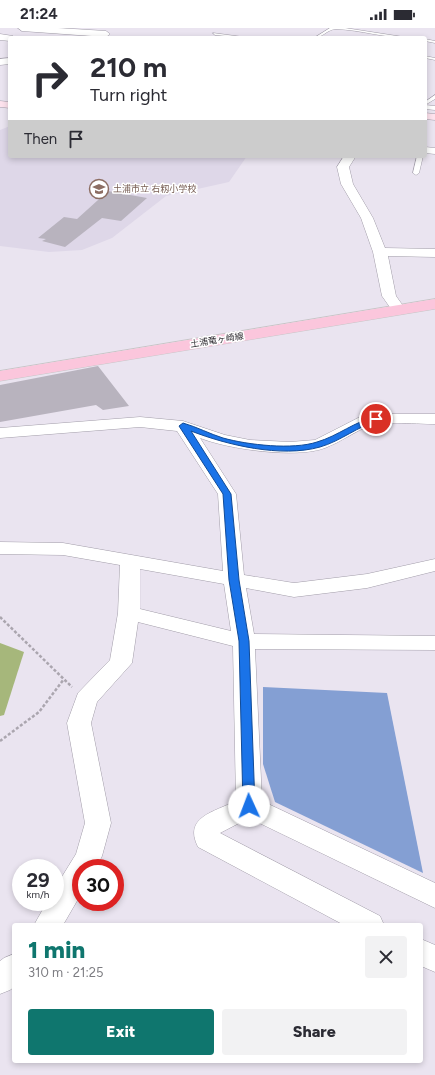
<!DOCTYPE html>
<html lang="en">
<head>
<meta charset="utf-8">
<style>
  body { margin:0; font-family:Figtree,"Noto Sans JP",sans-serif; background:#f2f2f3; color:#2b2b33; height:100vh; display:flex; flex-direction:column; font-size:15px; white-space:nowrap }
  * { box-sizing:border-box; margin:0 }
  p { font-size:13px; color:#7c7c81 }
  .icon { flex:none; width:22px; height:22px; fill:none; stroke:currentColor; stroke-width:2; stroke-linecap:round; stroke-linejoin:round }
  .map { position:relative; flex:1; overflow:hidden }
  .sheet { position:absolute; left:12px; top:895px; width:411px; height:140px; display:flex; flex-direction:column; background:#fff; border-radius:4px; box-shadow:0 2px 6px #0003 }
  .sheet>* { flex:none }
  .hud { position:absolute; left:8px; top:8px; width:419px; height:122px; border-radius:4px; box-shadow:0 2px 6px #0003; background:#fff; color:#2b2b33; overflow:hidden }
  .speed { position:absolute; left:12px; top:831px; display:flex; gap:8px; font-size:20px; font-weight:700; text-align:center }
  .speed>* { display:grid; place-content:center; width:52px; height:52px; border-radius:50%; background:#fff; box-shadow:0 2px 6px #0003; line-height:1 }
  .speed small { font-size:10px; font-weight:400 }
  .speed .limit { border:6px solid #d22; background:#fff; color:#111 }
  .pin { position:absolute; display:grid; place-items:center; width:34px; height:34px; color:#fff; margin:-17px; border:2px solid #fff; border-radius:50%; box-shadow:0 1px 4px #0007 }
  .me { position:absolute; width:44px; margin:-22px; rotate:358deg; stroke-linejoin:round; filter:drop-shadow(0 0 3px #0008) }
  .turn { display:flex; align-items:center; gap:14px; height:84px; padding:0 16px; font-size:18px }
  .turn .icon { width:52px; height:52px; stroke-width:2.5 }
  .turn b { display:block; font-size:28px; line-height:34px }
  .then { display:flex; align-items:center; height:38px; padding:0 16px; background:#0003; gap:8px; font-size:15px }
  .round { display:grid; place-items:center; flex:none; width:42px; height:42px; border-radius:4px; background:#f2f2f3 }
  .headline { display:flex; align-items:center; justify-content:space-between; height:68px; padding:0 16px }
  h1 { font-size:24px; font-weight:800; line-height:30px; color:#0f766e }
  .cta { display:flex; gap:8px; margin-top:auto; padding:8px 16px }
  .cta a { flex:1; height:46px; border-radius:4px; background:#0f766e; color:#fff; font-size:16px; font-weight:800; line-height:46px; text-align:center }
  .cta a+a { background:#f2f2f3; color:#2b2b33 }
  .status { display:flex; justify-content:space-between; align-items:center; height:28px; padding:0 20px; background:#fff; direction:ltr }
  .status svg { height:11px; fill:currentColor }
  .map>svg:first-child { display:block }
  .built { fill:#ded7e8 }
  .forest { fill:#a6b77b }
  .water { fill:#849fd3 }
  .building { fill:#b8b3be }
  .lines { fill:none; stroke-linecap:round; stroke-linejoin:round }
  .lane-casing { stroke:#a29da9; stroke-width:1 }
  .street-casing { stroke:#a29da9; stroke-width:1 }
  .secondary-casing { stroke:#a29da9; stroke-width:1 }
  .primary-casing { stroke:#c6c5c6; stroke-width:1 }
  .path { stroke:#aaa5ae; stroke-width:2.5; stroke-dasharray:3 2; stroke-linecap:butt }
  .lane { fill:#fff; fill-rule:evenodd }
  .street { fill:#fff; fill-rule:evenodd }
  .secondary { fill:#fde2ed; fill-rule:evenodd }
  .primary { fill:#fbc6dc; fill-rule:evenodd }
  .route { fill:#1a73e8; stroke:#114b97 }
  .labels { text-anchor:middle; stroke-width:3; stroke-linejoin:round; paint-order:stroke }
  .far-education-label { font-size:9px; fill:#785e54; stroke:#fff; text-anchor:start }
  .far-street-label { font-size:9px; fill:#322f34; stroke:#fff }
</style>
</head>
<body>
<div class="status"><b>21:24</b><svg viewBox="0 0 49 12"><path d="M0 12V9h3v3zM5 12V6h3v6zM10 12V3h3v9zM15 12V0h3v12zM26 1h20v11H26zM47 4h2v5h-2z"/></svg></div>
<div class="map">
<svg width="435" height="1047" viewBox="0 0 435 1047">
  <rect width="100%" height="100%" fill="#eae4f0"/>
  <polygon class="built" points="10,98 10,128 247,128 229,154 166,168 112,210 82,222 49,224 0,218 0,102"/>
  <polygon class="forest" points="0,615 24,624 4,687 0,688"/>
  <polygon class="water" points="263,659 387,665 423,845 275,774 263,736"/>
  <g class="building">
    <polygon points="108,163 147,170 121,193 102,190 65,219 42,213 46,211 38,210 64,189 77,191"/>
    <polygon points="98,338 129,378 103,382 96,377 0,394 0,357"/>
  </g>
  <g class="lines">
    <defs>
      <g id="lane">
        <path d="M330 0H345L410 10C385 10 361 2 336 1 328 1 322 10 314 10Z"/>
        <polygon points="213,5 243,9 245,10 215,7"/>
        <polygon points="425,11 435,13 435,15 425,13"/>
        <polygon points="425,28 435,30 435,32 425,30"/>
        <polygon points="435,67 435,71 425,77 435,78 435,82 425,81 425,74"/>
        <polygon points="417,128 423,128 419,145 416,147 413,145"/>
      </g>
      <g id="street">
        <polygon points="18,0 58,0 106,3 110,6 106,9 22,3"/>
        <polygon points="0,6 13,8 14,10 10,10 10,13 0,12"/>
        <polygon points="10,30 10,36 0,37 0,31"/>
        <polygon points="425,119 435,120 435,126 425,125"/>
        <polygon points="344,128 356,128 349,139 353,156 373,190 385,220 435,221 435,229 388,228 396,268 406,282 404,285 394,285 382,268 373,224 361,190 341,156 337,139"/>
        <path d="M376 386H435V396C422 396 381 393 371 397 355 403 341 414 325 420 296 431 228 421 200 410L236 466 244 547 294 555 367 546 435 531V543L367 560 294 569 246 560 254 606 435 608V622L255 621 262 773 435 855V880L249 790 220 805 380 888 384 897H344L198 819C183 789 214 784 236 773L233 618 138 594 132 635 97 674 91 695 111 795 102 828 96 840H81V866L63 897H34L47 874H55V860L76 826 85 795 67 695 78 665 110 632 118 585 120 537 63 527 0 526V514L63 515 223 543 218 466 177 403 140 399 0 410V400L140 389 183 393 225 407 250 412 290 414 315 412 360 389ZM140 541 224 556 231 603 140 581Z"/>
        <polygon points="421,911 435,917 435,944 421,938"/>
        <polygon points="14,926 14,959 10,962 0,966 0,933 4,930"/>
      </g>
      <g id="secondary">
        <polygon points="0,73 10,74 10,80 0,79"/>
        <polygon points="425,85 435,86 435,92 425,91"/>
      </g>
      <polygon id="primary" points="435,271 435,281 0,353 0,343"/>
    </defs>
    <use href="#lane" class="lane-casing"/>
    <use href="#street" class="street-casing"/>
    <use href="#secondary" class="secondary-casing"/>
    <use href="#primary" class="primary-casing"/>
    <g class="path">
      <polyline points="0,589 72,659"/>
      <polyline points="0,713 39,684 64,651"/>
    </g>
    <use href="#lane" class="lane"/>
    <use href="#street" class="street"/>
    <use href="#secondary" class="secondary"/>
    <use href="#primary" class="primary"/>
  </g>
  <path class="route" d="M376 389H378V393C358 398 341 413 320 419 281 430 227 417 191 403L231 466 239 552 249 613 255 778 253 782H245L243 778 239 613 229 552 223 466 179 398 183 395C197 399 210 406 223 410 248 417 293 422 317 414 338 408 355 393 376 389Z"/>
  <defs>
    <symbol id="school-ring" viewBox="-11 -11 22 22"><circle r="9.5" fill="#fff" stroke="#8d6e63" stroke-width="1.5"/><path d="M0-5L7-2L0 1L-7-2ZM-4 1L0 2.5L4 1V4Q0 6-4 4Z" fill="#8d6e63"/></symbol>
  </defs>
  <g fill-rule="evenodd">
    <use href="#school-ring" x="88" y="150" width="22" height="22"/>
  </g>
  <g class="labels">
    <g class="far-education-label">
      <text x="113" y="164">土浦市立 右籾小学校</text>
    </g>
    <g class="far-street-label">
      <text transform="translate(217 312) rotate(-9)" y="3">土浦竜ヶ崎線</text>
    </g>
  </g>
</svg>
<div class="speed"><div>29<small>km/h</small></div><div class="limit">30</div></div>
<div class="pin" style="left:376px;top:391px;background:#d93025"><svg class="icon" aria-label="arrive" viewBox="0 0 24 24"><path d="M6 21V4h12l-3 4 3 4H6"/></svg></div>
<svg class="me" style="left:249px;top:778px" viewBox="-20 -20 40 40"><circle r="19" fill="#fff"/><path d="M0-13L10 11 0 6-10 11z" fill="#1a73e8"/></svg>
<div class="hud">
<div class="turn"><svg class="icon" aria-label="right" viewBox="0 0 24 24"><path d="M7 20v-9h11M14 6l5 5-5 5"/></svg><div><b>210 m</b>Turn right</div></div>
<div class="then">Then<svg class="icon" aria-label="arrive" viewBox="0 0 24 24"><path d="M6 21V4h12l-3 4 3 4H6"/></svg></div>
</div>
<section class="sheet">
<div class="headline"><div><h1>1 min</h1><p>310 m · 21:25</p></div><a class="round"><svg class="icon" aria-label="close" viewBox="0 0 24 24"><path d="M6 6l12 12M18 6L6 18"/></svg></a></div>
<div class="cta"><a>Exit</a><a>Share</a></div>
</section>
</div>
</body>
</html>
